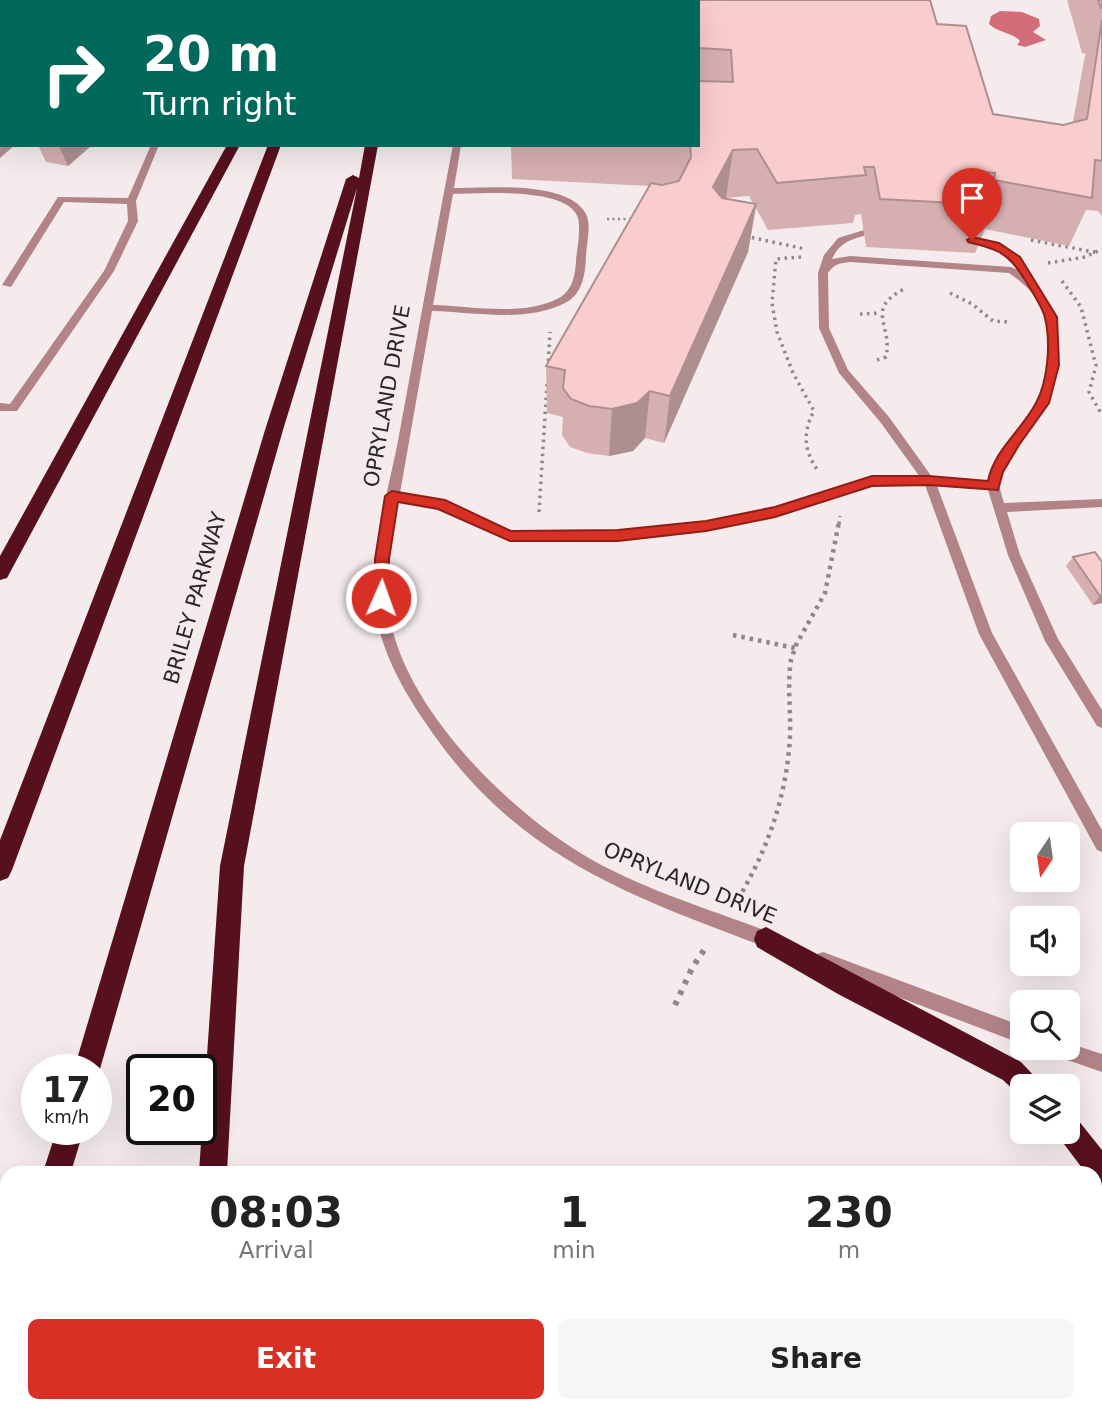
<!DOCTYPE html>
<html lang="en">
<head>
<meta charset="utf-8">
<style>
  body { margin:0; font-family:"DejaVu Sans",sans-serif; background:#f6f6f6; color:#222; height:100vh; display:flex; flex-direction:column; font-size:26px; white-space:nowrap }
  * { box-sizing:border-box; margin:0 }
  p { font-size:23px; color:#767676 }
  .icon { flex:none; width:38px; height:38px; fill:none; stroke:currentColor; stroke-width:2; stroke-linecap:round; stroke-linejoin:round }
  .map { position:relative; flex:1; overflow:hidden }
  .details { position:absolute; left:0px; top:1166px; width:1102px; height:247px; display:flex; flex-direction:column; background:#fff; border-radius:21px 21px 0 0; box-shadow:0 7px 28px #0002 }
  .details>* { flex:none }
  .hud { position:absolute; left:0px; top:0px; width:700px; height:147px; box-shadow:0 7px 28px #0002; background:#00695c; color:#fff; overflow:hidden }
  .needle { width:46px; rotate:193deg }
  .fabs { position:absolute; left:1010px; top:822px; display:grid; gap:14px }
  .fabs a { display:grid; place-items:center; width:70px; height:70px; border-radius:10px; background:#fff; box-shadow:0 7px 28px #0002; font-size:35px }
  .speed { position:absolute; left:21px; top:1054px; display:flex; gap:14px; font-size:35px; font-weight:700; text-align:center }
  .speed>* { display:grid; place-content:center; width:91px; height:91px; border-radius:50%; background:#fff; box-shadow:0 7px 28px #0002; line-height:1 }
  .speed small { font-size:18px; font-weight:400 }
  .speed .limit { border:4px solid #111; border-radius:10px; background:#fff; color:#111 }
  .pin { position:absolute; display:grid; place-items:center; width:60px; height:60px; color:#fff; margin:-72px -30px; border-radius:50% 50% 50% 0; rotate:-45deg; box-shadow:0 0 7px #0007 }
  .pin .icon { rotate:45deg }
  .me { position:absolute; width:77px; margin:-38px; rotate:2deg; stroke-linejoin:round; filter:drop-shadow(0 0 5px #0008) }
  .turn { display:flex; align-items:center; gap:24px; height:147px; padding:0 28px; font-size:32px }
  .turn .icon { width:91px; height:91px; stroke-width:2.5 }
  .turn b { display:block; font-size:49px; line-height:60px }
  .eta { display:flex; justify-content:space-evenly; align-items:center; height:119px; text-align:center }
  .eta b { font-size:42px; font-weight:600; line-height:49px }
  .action { display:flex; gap:14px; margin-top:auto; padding:14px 28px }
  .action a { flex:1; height:80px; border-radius:10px; background:#d93025; color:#fff; font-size:28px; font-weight:600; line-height:80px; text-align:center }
  .action a+a { background:#f6f6f6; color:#222 }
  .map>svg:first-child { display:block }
  .water { fill:#d36d78 }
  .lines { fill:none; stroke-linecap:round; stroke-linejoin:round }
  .path-far3 { stroke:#8e8888; stroke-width:2.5; stroke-dasharray:2 3.5; stroke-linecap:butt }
  .path-far2 { stroke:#8e8888; stroke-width:3.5; stroke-dasharray:2.5 4.5; stroke-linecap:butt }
  .path-far1 { stroke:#8e8888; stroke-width:4.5; stroke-dasharray:3.5 5; stroke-linecap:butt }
  .path { stroke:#8e8888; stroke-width:6; stroke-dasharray:4.5 7; stroke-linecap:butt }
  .service { fill:#b28487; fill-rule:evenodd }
  .motorway { fill:#57101e; fill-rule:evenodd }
  .wall { fill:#d6afb1; fill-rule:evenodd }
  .shaded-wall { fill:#ae8f90 }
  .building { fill:#f9ccce; stroke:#ae8f90; stroke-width:2 }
  .route { fill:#d93025; stroke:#8d1f18; stroke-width:2 }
  .labels { text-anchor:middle; stroke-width:5; stroke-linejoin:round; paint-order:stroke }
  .street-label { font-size:21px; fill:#2b2727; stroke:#f5ebec }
</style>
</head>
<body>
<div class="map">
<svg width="1102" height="1412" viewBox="0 0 1102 1412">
  <rect width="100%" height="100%" fill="#f5ebec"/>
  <path class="water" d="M1000 11 1022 12 1039 19 1040 26 1033 32 1046 40 1025 47 1017 45 1020 41C1012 32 998 33 989 24L991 16Z"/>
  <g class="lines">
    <polyline class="path-far3" points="607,219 633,219"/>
    <g class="path-far2">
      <polyline points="745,236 805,249"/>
      <polyline points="1031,240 1099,253"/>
      <path d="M801 257 776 259 772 303 777 332 793 373 814 411C802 433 804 452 819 472"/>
      <polyline points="1048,263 1085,257 1102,249"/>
      <polyline points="1062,281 1081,307 1096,366 1089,392 1102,415"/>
      <polyline points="950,293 972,304 993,321 1010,322"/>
      <polyline points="860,314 881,313"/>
      <path d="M877 360 886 357C893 324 864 310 904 289"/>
      <polyline points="548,368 550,332"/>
      <polyline points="539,512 547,384"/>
      <polyline points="839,524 840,516"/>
    </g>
    <g class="path-far1">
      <polyline points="733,635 795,648"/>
      <path d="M738 899C768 849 787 795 790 736 791 710 787 685 791 660L796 645 825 593 839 522"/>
    </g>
    <polyline class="path" points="675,1005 692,968 706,947"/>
    <g class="service">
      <polygon points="206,0 214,0 215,2 208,2"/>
      <rect x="481" y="0" width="8" height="2"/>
      <polygon points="611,0 620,0 610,2"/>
      <polygon points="151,145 159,145 136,201 138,221 114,271 17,411 0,411 0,403 10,404 104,271 128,221 127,204 64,202 11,287 2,285 58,197 128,198"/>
      <path d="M453 145H461L454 188C486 188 568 180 586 214 592 226 586 244 586 257 585 274 583 294 565 303 526 323 474 312 432 311L400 493 445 501 511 531 618 530 706 521 774 508 872 477H920L881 423 839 373 819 328 818 273 824 255 838 238 864 230 867 231V235C851 239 839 243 832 259L850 256 1011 267 1018 270 1001 253 969 242V238L972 237C999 243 1017 252 1031 276L1029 278 1035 282 1056 317 1058 365 1049 403 1018 444 1002 473 999 486 1004 503 1102 499V507L1007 512 1020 555 1058 639 1102 710V728L1097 726 1045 641 1008 555 988 490 937 486 992 633 1102 830V852L1097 850 979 634 925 485H872L775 516 706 531 618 540 510 541 439 508 398 501C392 540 384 578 390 618 406 711 514 817 594 861 652 893 716 911 777 935L779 941 777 947 771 949C627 895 515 857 425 722 403 690 381 651 376 612 369 555 387 496 398 441 416 342 434 244 453 145ZM453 194C479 194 568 186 578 218 581 231 577 248 576 261 575 277 572 293 555 300 519 316 471 306 433 305ZM850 262 1009 273C1024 283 1041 299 1046 318 1051 338 1047 385 1037 403 1022 430 995 451 988 481L932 477 889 417 848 370 829 328 828 273C834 264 840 263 850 262Z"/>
      <polygon points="823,952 1022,1026 1022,1044 817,966 815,960 817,954"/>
      <polygon points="1068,1043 1102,1054 1102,1072 1050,1054 1047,1048 1068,1048"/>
    </g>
    <g class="motorway">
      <polygon points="305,0 315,0 304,2"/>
      <rect x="324" y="0" width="10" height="2"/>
      <rect x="403" y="0" width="10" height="2"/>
      <polygon points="227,145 240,145 7,578 0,580 0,556"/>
      <polygon points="268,145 281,145 12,870 8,878 0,881 0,840"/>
      <polygon points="365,145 378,145 244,866 227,1172 199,1172 220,866 357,188 283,430 100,1069 96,1078 96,1069 74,1069 265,430 346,179 353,175 359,178"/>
      <polygon points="766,927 1021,1062 1036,1078 1040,1087 1022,1087 1022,1098 1003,1080 838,994 757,947 754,939 757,931"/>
      <polygon points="1068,1116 1078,1120 1102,1150 1102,1186 1096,1183 1096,1172 1085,1172 1055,1132 1068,1132"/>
      <polygon points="57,1129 84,1129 71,1172 43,1172"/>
      <polygon points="7,1328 7,1379 0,1382 0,1331"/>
      <rect x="194" y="1405" width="32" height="7"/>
    </g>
  </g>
  <g class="wall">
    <path d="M642 0H930L937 24 993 114 1063 125 1073 122 1084 60 1086 54 1082 53 1067 0H1102V216L1098 211 1086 210 1069 246 985 229 975 253 866 247 861 214 855 215 853 223 768 230 756 208 748 252 664 443 645 438 633 451 609 456 587 453 570 447 562 435 563 417 547 413 546 366 649 186 512 179 511 145H698V2H642ZM749 196 753 204 725 199 726 198Z"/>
    <polygon points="38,145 92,145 68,166 46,162"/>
    <polygon points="1073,557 1102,562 1102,603 1093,605 1066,566"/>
  </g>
  <g class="shaded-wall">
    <polygon points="2,129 2,145 15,145 0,158 0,130"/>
    <polygon points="61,145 92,145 68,166 59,146"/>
    <polygon points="733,150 726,198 706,235 713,187"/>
    <polygon points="756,204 748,252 664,443 670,396"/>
    <polygon points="650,391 645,438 633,451 609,456 612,409"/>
    <polygon points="1102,595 1102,603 1093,605 1100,596"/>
  </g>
  <g class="building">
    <polygon points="0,0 95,0 95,2 2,2 2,129 0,130"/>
    <polygon points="666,0 930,0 937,24 966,26 993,114 1063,125 1087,119 1102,20 1102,161 1095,160 1092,198 994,180 995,173 985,172 994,205 880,199 874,167 864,167 866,175 777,183 757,149 733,150 713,187 722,198 756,204 670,396 650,391 637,403 612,409 589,406 571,399 563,388 565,370 546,366 651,183 662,185 679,181 691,157 690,145 698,145 698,81 733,82 731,50 698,48 698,2 666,2"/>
    <polygon points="1098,0 1102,0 1102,8 1101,8"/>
    <polygon points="1095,552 1102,562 1102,595 1100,596 1073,557"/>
  </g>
  <path class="route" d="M972 237 999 243 1020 257 1057 317 1059 365 1049 403 1019 445 1003 472 998 490 929 485 872 486 775 517 706 531 618 541H510L438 509 398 502 389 559 388 598 386 602H376L375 559 385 496 392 491 445 500 511 531 618 530 706 521 775 507 872 476H929L988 481C994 450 1022 430 1036 403 1048 381 1051 343 1045 318 1043 307 1020 271 1012 262 1000 249 984 246 968 242L967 240Z"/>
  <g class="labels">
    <g class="street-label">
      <text transform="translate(387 396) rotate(-80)" y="7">OPRYLAND DRIVE</text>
      <text transform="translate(195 598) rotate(-74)" y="7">BRILEY PARKWAY</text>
      <text transform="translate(690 883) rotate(22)" y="7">OPRYLAND DRIVE</text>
    </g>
  </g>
</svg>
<div class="fabs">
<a><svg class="needle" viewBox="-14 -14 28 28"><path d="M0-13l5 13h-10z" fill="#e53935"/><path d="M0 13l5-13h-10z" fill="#767676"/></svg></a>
<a><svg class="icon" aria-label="sound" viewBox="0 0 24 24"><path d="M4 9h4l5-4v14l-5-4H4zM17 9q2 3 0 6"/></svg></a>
<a><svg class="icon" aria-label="search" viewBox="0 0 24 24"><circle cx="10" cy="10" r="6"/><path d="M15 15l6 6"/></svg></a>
<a><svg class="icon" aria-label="layers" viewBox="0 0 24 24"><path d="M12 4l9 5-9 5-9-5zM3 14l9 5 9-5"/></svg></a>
</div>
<div class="speed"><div>17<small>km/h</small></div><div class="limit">20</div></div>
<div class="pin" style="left:972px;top:240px;background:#d93025"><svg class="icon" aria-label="arrive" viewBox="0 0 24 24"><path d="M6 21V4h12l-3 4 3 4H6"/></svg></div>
<svg class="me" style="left:381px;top:598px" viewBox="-20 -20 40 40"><circle r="17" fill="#d93025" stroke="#fff" stroke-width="3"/><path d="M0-11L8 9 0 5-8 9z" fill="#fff"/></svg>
<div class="hud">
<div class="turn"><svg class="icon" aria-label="right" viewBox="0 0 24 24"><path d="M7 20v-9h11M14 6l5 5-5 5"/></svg><div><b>20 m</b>Turn right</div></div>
</div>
<section class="details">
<div class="eta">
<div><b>08:03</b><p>Arrival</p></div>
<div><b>1</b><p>min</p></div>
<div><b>230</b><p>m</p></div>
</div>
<div class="action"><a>Exit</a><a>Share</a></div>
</section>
</div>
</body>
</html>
